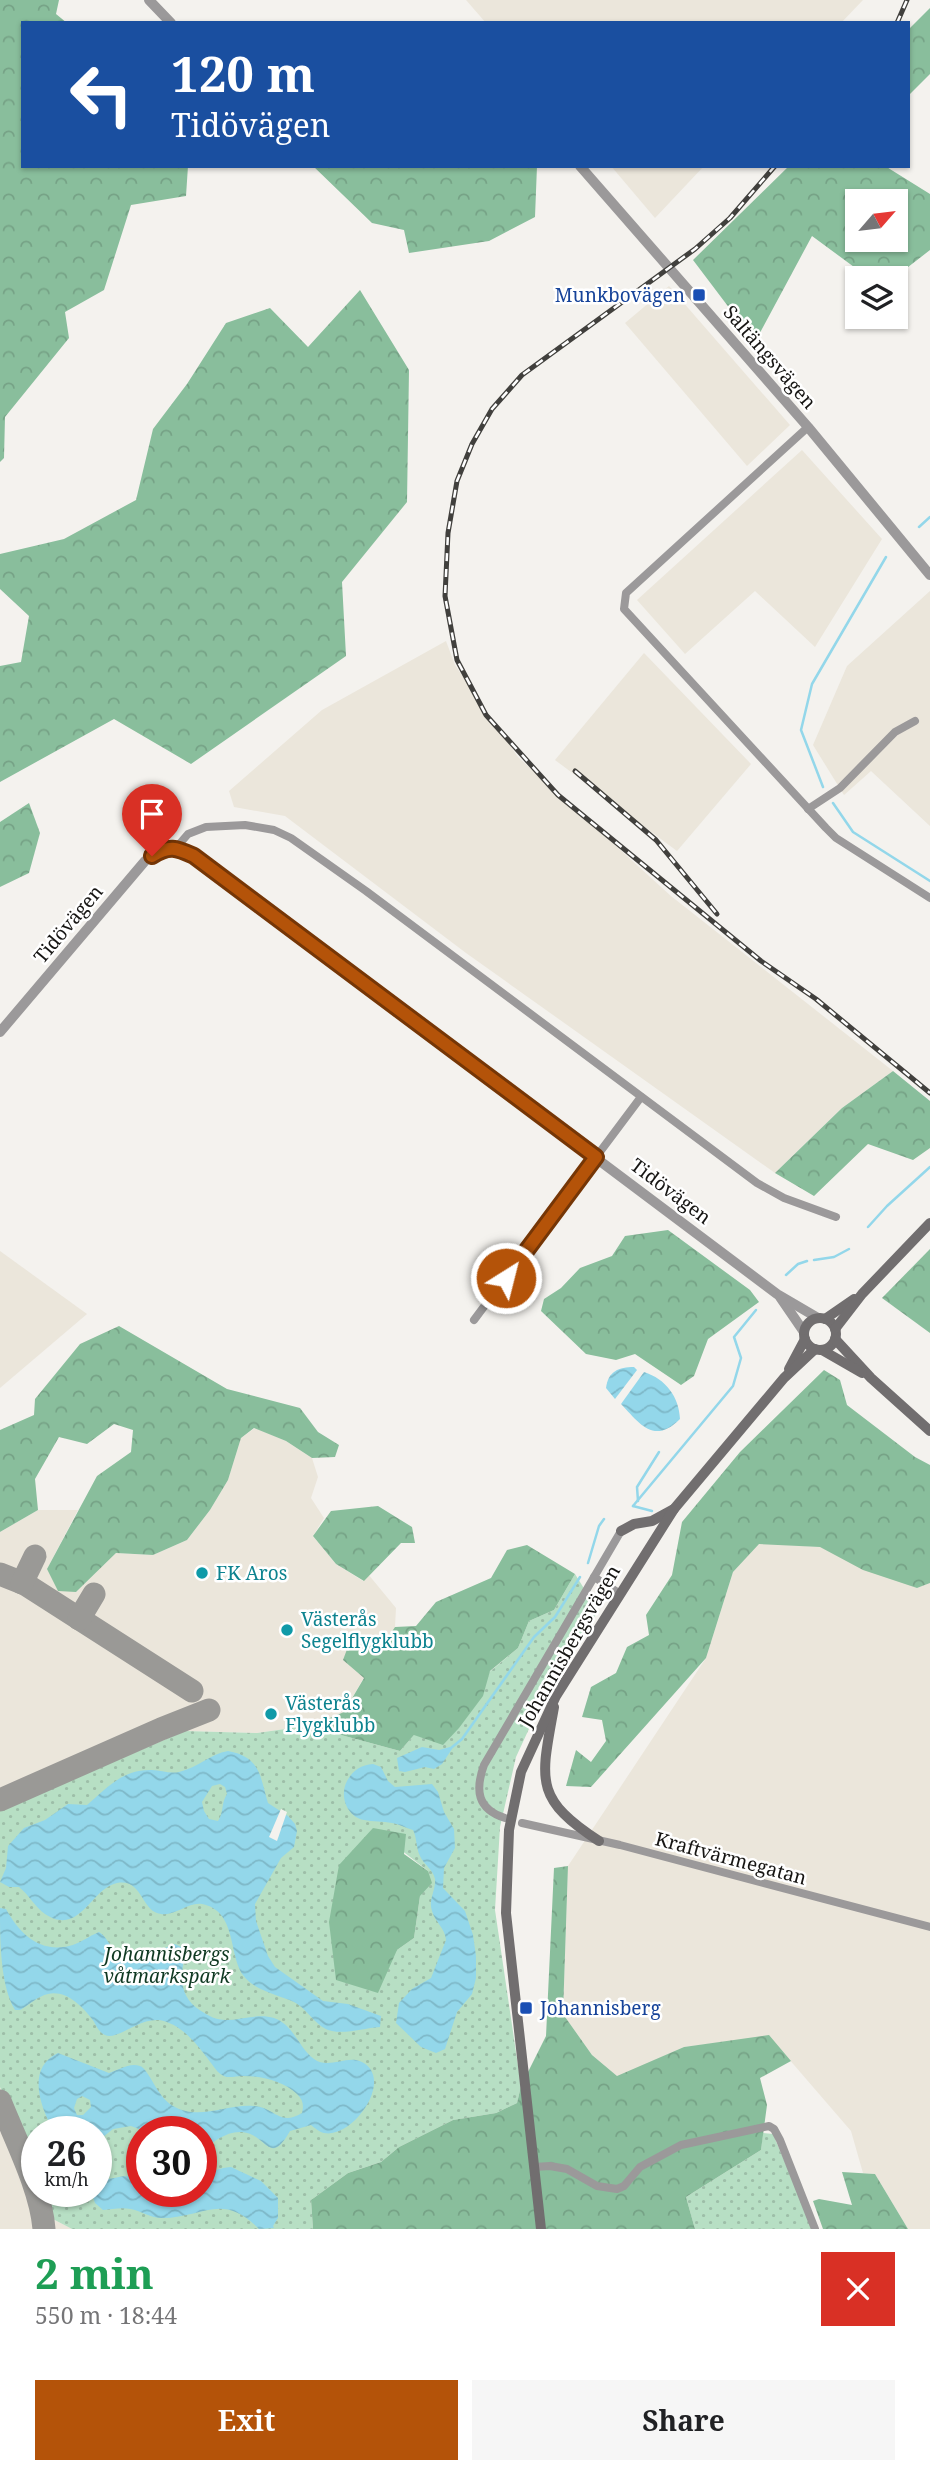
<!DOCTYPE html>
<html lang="en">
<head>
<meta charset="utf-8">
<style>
  body { margin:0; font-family:"Noto Serif",serif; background:#f6f6f6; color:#202124; height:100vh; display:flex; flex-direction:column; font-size:26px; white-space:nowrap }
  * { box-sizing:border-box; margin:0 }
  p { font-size:23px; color:#757577 }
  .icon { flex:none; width:38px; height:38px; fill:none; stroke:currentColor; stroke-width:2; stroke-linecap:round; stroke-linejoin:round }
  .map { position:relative; height:2229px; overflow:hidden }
  .side { display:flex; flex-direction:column; background:#fff; flex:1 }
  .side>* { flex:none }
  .guide { position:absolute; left:21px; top:21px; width:889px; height:147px; border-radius:0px; box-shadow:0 2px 5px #0004; background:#1a4fa0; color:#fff; overflow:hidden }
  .needle { width:46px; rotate:62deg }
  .fabs { position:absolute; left:845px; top:189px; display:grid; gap:14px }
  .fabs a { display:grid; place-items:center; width:63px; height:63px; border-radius:0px; background:#fff; box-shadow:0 2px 5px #0004; font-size:35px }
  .speed { position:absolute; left:21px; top:2116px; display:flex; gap:14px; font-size:35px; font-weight:700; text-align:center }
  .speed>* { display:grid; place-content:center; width:91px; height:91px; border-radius:50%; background:#fff; box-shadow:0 2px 5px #0004; line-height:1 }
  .speed small { font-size:18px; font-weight:400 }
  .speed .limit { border:10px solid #d22; background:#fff; color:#111 }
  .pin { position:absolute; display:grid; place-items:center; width:60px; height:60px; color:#fff; margin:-72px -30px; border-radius:50% 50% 50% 0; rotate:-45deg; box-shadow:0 0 7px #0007 }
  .pin .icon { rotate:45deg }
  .me { position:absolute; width:77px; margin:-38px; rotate:36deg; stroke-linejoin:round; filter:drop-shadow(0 0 5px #0008) }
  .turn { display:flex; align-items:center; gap:24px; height:147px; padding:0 35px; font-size:32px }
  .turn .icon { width:91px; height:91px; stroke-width:2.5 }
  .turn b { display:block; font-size:49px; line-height:60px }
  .round { display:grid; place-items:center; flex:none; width:74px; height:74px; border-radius:0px; background:#f6f6f6 }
  .summary { display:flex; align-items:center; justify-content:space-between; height:119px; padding:0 35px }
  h1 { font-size:42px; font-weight:700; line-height:52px; color:#1e9e55 }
  .primary-button { display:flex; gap:14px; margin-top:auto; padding:14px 35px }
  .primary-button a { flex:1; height:80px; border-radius:0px; background:#b45309; color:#fff; font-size:28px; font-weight:700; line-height:80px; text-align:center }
  .primary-button a+a { background:#f6f6f6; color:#202124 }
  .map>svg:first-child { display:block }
  .built { fill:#ebe6db }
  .green { fill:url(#green-dots); fill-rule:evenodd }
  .forest { fill:url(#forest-crowns); fill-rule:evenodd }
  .water { fill:url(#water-waves); fill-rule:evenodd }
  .pier { fill:#f4f2ee }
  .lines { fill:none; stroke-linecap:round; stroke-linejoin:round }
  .stream { stroke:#93d7ea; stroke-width:2.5 }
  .taxiway { stroke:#9a9996; stroke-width:23 }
  .minor { stroke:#9b999a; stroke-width:8 }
  .tertiary { stroke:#9b999a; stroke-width:10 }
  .secondary { stroke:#716e6f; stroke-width:10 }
  .rail-casing { stroke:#41403d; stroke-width:5 }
  .rail { stroke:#fff; stroke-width:2.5; stroke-dasharray:8; stroke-linecap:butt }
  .route-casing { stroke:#753606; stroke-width:18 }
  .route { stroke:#b45309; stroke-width:12 }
  .transit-dot { fill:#1a4fb4; stroke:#fff; stroke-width:2.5 }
  .culture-dot { fill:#0f9aa8; stroke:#fff; stroke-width:2.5 }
  .labels { text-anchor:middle; stroke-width:5; stroke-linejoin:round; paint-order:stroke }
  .transit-label { font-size:19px; fill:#164399; stroke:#fff; text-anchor:end }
  .street-label { font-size:19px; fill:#161513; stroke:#fff }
  .culture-label { font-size:19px; fill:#0d838f; stroke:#fff; text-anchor:start }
  .park-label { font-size:19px; font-style:italic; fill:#0f3922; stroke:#fff }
</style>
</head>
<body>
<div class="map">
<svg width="930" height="2229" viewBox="0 0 930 2229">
  <defs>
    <pattern id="green-dots" width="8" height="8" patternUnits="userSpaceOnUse" patternTransform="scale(1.75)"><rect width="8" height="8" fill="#b7dfc4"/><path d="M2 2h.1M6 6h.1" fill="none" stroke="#9dbea8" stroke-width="1.8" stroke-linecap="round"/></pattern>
    <pattern id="forest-crowns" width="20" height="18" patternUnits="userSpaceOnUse" patternTransform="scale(1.75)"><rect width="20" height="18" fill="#89be9c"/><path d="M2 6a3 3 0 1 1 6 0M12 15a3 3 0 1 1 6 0" fill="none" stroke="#76a286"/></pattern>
    <pattern id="water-waves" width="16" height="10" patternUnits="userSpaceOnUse" patternTransform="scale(1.75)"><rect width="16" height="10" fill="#93d7ea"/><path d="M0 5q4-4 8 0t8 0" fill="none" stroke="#7eb8c8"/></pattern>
  </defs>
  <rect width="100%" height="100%" fill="#f4f2ee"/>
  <g class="built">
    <polygon points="466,0 863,0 841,23 486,23"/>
    <polygon points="611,166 704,166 655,218"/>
    <polygon points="669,286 790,425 747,466 625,323"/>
    <polygon points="802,450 882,539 815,647 755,591 685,654 637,600"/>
    <polygon points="930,591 930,826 871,771 844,795 813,745 847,666"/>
    <polygon points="446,641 455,665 518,757 671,896 893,1071 842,1108 775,1173 466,953 285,816 234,807 229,791 322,710"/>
    <polygon points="644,653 751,764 677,851 555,760"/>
    <polygon points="0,1251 87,1314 0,1388"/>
    <polygon points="255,1428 286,1441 312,1458 318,1477 311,1498 324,1518 313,1536 336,1564 363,1581 368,1574 396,1608 395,1627 382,1646 344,1712 313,1725 257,1733 185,1731 0,1810 0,1532 38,1510 78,1510 47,1569 76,1592 116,1553 153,1555 187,1540 210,1510 228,1480 241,1438"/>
    <polygon points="759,1543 820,1547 917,1588 930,1583 930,2229 908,2229 875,2174 863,2173 851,2131 769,2036 684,2047 618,2077 592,2055 563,2014 568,1866 706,1658 733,1572"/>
    <polygon points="0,2087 37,2186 37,2191 39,2191 49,2217 72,2229 0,2229"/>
  </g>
  <g class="green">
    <path d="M575 1574 598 1611 540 1705 516 1757 500 1827 495 1910 521 2086 517 2103 496 2113 453 2120 399 2147 381 2162 348 2173 311 2200 313 2229H72L49 2217 39 2191H96V2132H37V2186L0 2087V1810L185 1731 257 1733 313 1725 341 1735 400 1751 414 1735 518 1648 529 1621 554 1610ZM373 1828 428 1871 420 1896 414 1938 397 1950ZM142 2132H201V2191H142Z"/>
    <polygon points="763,2133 773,2134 813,2229 695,2229 686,2197 761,2150"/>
  </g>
  <g class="forest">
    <polygon points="0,0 59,0 56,14 67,23 23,23 23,166 188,166 186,196 131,205 104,290 65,312 69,338 5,417 4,458 0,462"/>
    <polygon points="930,8 930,74 908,96 908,30"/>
    <polygon points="313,166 537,166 535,217 489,241 409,253 404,230 372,223"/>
    <path d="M789 166H885L930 194V250L894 278H869L812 236 755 342 693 260ZM858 201H896V240H858Z"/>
    <polygon points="360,290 409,370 407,502 342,582 346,656 191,764 114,719 0,782 0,666 21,662 29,616 0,589 0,554 64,539 136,500 153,429 187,384 226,323 270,308 308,347"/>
    <polygon points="29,803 40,833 29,873 0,887 0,822"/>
    <polygon points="893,1071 930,1101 930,1148 913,1160 868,1144 814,1196 775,1173 842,1108"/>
    <polygon points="668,1230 750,1290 759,1302 708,1339 694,1376 681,1385 635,1354 616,1360 586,1354 541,1311 544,1299 561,1288 580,1268 612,1256 625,1236"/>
    <polygon points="930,1249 930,1333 882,1298"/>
    <polygon points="119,1326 227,1389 300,1408 318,1432 339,1445 335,1457 312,1458 286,1441 254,1428 241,1438 228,1480 210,1510 187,1540 153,1555 116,1553 76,1592 58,1591 47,1569 97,1476 131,1452 133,1430 114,1424 87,1444 59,1437 35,1479 38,1510 0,1532 0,1430 34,1415 35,1399 80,1344"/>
    <polygon points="824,1370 840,1380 847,1405 915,1457 930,1465 930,1583 917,1588 863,1570 820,1547 759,1544 733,1572 706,1658 591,1787 566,1786 576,1750 591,1762 606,1741 602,1720 582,1717 591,1687 616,1673 627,1647 649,1635 646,1615 672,1575 682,1522 740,1452"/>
    <polygon points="378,1506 412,1527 415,1543 401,1543 364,1581 336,1564 313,1536 331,1511"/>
    <polygon points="527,1545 575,1574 554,1610 529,1621 518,1648 490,1671 483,1696 459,1728 443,1745 414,1735 400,1751 341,1735 313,1725 344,1712 364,1678 343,1660 349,1644 382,1646 395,1627 416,1626 436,1602 491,1578 507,1550"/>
    <polygon points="373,1828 406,1834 404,1854 428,1871 432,1883 420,1896 414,1938 397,1950 378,1993 336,1980 329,1922 339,1865"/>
    <polygon points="568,1866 563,2014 592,2055 617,2076 684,2047 769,2035 791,2061 760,2078 767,2105 761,2150 686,2197 695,2229 313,2229 311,2200 348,2173 381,2162 399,2147 453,2120 496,2113 517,2103 521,2086 546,2036 554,1868"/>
    <polygon points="842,2172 875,2174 908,2229 823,2229 813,2201 819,2199 852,2205"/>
  </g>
  <g class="water">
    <path d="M634 1367 637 1370 615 1399 606 1388C608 1371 619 1367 634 1367Z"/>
    <path d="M644 1372C666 1379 679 1397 680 1419 654 1445 640 1424 621 1404Z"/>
    <polygon points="422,1747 439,1750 450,1747 452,1749 442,1764 434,1769 425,1767 405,1772 399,1771 397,1758"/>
    <path d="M228 1751C261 1757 260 1777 268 1803L288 1816 295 1824 297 1831 294 1847 281 1858 255 1904 256 1921 268 1956 275 1967 323 2001 348 2004 381 2016 380 2027C364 2028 347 2034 332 2031 316 2028 308 2009 294 2002 278 1995 253 1990 243 1975 228 1953 237 1911 202 1904 188 1902 176 1916 161 1914 141 1912 143 1878 117 1883 90 1889 80 1937 45 1914 35 1907 29 1895 19 1887H9L0 1882 6 1868 8 1846 24 1828 45 1820 68 1804 87 1805C108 1787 123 1769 152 1770 161 1770 169 1774 179 1772 197 1768 210 1754 228 1751ZM220 1784 225 1787 227 1794C221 1803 224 1812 218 1821L209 1819 204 1811 202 1802 212 1786Z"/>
    <path d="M373 1764 381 1767 388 1781 395 1787 432 1784 438 1792 444 1812 454 1829 455 1848 444 1868 443 1888 465 1911 473 1935 476 1956V1978L472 1994 457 2012 445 2049 436 2053 421 2047 396 2023 399 2003 412 1989 431 1978 446 1940C445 1928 435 1922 432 1911 428 1900 436 1890 435 1879 433 1869 424 1865 420 1856 416 1848 417 1838 413 1830 406 1828 399 1824 392 1823 383 1821 373 1822 364 1820 347 1817 339 1796 347 1781 353 1770 361 1765 373 1764Z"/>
    <path d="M0 1908 6 1909C19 1933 39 1953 69 1946 79 1944 89 1936 99 1932 107 1937 108 1944 115 1950 135 1967 155 1951 175 1944L181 1947 185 1954C180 1978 179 1997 201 2011 209 2016 216 2020 226 2020 242 2020 258 2013 274 2018 294 2025 298 2047 314 2059 329 2070 347 2054 362 2062 395 2079 353 2139 324 2133 319 2132 315 2128 311 2125L290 2131C269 2168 267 2134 242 2132 225 2131 214 2143 201 2149V2132L144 2131 131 2126 113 2129 103 2137 96 2148V2132L54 2131C40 2107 26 2068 58 2053L109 2073C118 2070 130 2062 140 2066 149 2069 157 2097 173 2106 198 2121 227 2104 253 2106 275 2107 279 2127 302 2113 304 2105 303 2100 297 2094 283 2081 262 2076 243 2076 235 2076 228 2079 222 2075 218 2073 214 2067 211 2063 198 2046 183 2024 159 2020 138 2018 117 2041 105 2035 98 2032 96 2024 92 2019 82 2006 66 1990 48 1994 38 1996 29 2005 20 2010H15C0 1985 0 1939 0 1908ZM82 2096 90 2100 91 2107 83 2115H77L74 2108 77 2099Z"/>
    <path d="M231 2167 261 2181 278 2198V2218L273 2226 274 2228 259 2229C222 2191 203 2218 162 2218 151 2218 141 2211 131 2209 122 2207 112 2209 103 2210L95 2203 91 2191H96V2174L101 2179C120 2180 123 2170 142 2183V2191L172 2194 184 2191H201V2179C211 2171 219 2168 231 2167Z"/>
  </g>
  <polygon class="pier" points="281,1809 287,1812 277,1841 269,1837"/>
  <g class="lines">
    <g class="stream">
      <polyline points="919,527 930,517"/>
      <polyline points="823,787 801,730 812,684 886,557"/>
      <polyline points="833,803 853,832 930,881"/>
      <polyline points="868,1227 887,1206 930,1167"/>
      <polyline points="814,1260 834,1257 849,1249"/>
      <polyline points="786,1275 798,1264 807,1261"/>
      <polyline points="638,1501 637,1487 659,1452"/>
      <polyline points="633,1506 733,1386 741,1358 734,1337 756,1310"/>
      <polyline points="633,1506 652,1511"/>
      <polyline points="588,1563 599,1526 604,1519"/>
      <polyline points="451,1748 462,1739 534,1637 555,1617 580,1577"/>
    </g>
    <g class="taxiway">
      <polyline points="0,1574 25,1584 192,1691"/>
      <polyline points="22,1583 35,1556"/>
      <polyline points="79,1619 94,1594"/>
      <polyline points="0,1800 161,1729 209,1710"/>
      <path d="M0 2101C15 2139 41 2189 44 2229"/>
    </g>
    <g class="minor">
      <polyline points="808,427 626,593 624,609 826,828 836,838 930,898"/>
      <polyline points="808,809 840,788 895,732 915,721"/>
      <polyline points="176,848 188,834 206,827 245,825 274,830 291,838 366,891 757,1183 784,1198 836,1217"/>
      <polyline points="474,1320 641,1097"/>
      <polyline points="594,1577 619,1593"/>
      <path d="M505 1818C477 1809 475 1790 484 1765L621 1531"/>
      <polyline points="522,1823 620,1845 930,1927"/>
      <polyline points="534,2167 550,2166 567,2169 597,2186 617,2189 624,2186 640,2167 681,2145 769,2126 774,2129 780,2140 815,2229"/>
    </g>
    <g class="tertiary">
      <polyline points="149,0 171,23"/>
      <polyline points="580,166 808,427 930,575"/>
      <path d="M0 1032 145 861C166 848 171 846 194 856L777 1294 818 1318"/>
      <polyline points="780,1297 804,1332"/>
    </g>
    <g class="secondary">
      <circle cx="820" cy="1334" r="16"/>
      <polyline points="825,1319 854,1299"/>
      <polyline points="835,1329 862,1294 930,1223"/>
      <polyline points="835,1339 871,1378 930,1431"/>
      <polyline points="822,1350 862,1373"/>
      <polyline points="789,1369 805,1339"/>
      <polyline points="621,1531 634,1524 652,1521 674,1509"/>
      <path d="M554 1707C541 1780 533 1798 599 1841"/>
      <polyline points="541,2229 506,1913 509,1830 521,1772 556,1696 674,1509 784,1378 815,1349"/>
    </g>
    <defs>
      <g id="rail">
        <polyline points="897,23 907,0"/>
        <polyline points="775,166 730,218 695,249 522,375 492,409 472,444 457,481 448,533 445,596 457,660 486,715 558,795 761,961 816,999 930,1093"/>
        <polyline points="575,771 656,840 717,914"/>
      </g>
    </defs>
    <use href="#rail" class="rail-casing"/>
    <use href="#rail" class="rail"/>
  </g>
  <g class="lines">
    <defs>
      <path id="route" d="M152 856C170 845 176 848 194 856L596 1157 506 1278"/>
    </defs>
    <use href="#route" class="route-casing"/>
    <use href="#route" class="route"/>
  </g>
  <g class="transit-dot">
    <rect x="692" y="288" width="14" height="14" rx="3.5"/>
    <rect x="519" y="2001" width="14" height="14" rx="3.5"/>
  </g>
  <g class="culture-dot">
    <circle cx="202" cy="1573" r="7"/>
    <circle cx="287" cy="1630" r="7"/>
    <circle cx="271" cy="1714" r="7"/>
  </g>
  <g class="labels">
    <g class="transit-label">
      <text x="685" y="302">Munkbovägen</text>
      <text x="540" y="2015" text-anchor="start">Johannisberg</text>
    </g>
    <g class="street-label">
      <text transform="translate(770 357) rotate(49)" y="7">Saltängsvägen</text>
      <text transform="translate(68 924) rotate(-50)" y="7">Tidövägen</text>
      <text transform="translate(671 1191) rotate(37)" y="7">Tidövägen</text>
      <text transform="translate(569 1646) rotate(-60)" y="7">Johannisbergsvägen</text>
      <text transform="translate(731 1858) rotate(15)" y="7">Kraftvärmegatan</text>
    </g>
    <g class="culture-label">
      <text x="216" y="1580">FK Aros</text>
      <text x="301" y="1626">Västerås<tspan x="301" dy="22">Segelflygklubb</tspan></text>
      <text x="285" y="1710">Västerås<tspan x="285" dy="22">Flygklubb</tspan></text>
    </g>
    <g class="park-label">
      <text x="167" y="1961">Johannisbergs<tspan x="167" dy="22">våtmarkspark</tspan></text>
    </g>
  </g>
</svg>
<div class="fabs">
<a><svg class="needle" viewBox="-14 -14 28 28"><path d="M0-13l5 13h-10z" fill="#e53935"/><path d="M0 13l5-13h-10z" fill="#757577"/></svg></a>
<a><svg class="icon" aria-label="layers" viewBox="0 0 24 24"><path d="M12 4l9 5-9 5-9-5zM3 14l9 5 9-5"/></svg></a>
</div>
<div class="speed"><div>26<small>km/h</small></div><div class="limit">30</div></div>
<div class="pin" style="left:152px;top:856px;background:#d93025"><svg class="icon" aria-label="arrive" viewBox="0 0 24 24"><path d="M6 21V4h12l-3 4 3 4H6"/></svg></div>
<svg class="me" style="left:506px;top:1278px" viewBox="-20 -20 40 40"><circle r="17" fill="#b45309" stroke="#fff" stroke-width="3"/><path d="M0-11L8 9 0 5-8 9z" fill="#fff"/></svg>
<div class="guide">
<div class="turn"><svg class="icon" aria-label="left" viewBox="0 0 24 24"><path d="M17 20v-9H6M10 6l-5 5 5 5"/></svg><div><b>120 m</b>Tidövägen</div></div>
</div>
</div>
<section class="side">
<div class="summary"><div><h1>2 min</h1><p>550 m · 18:44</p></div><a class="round" style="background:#d93025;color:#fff"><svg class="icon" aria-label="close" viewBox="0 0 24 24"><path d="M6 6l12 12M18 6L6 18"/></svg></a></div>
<div class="primary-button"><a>Exit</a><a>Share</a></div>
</section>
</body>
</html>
